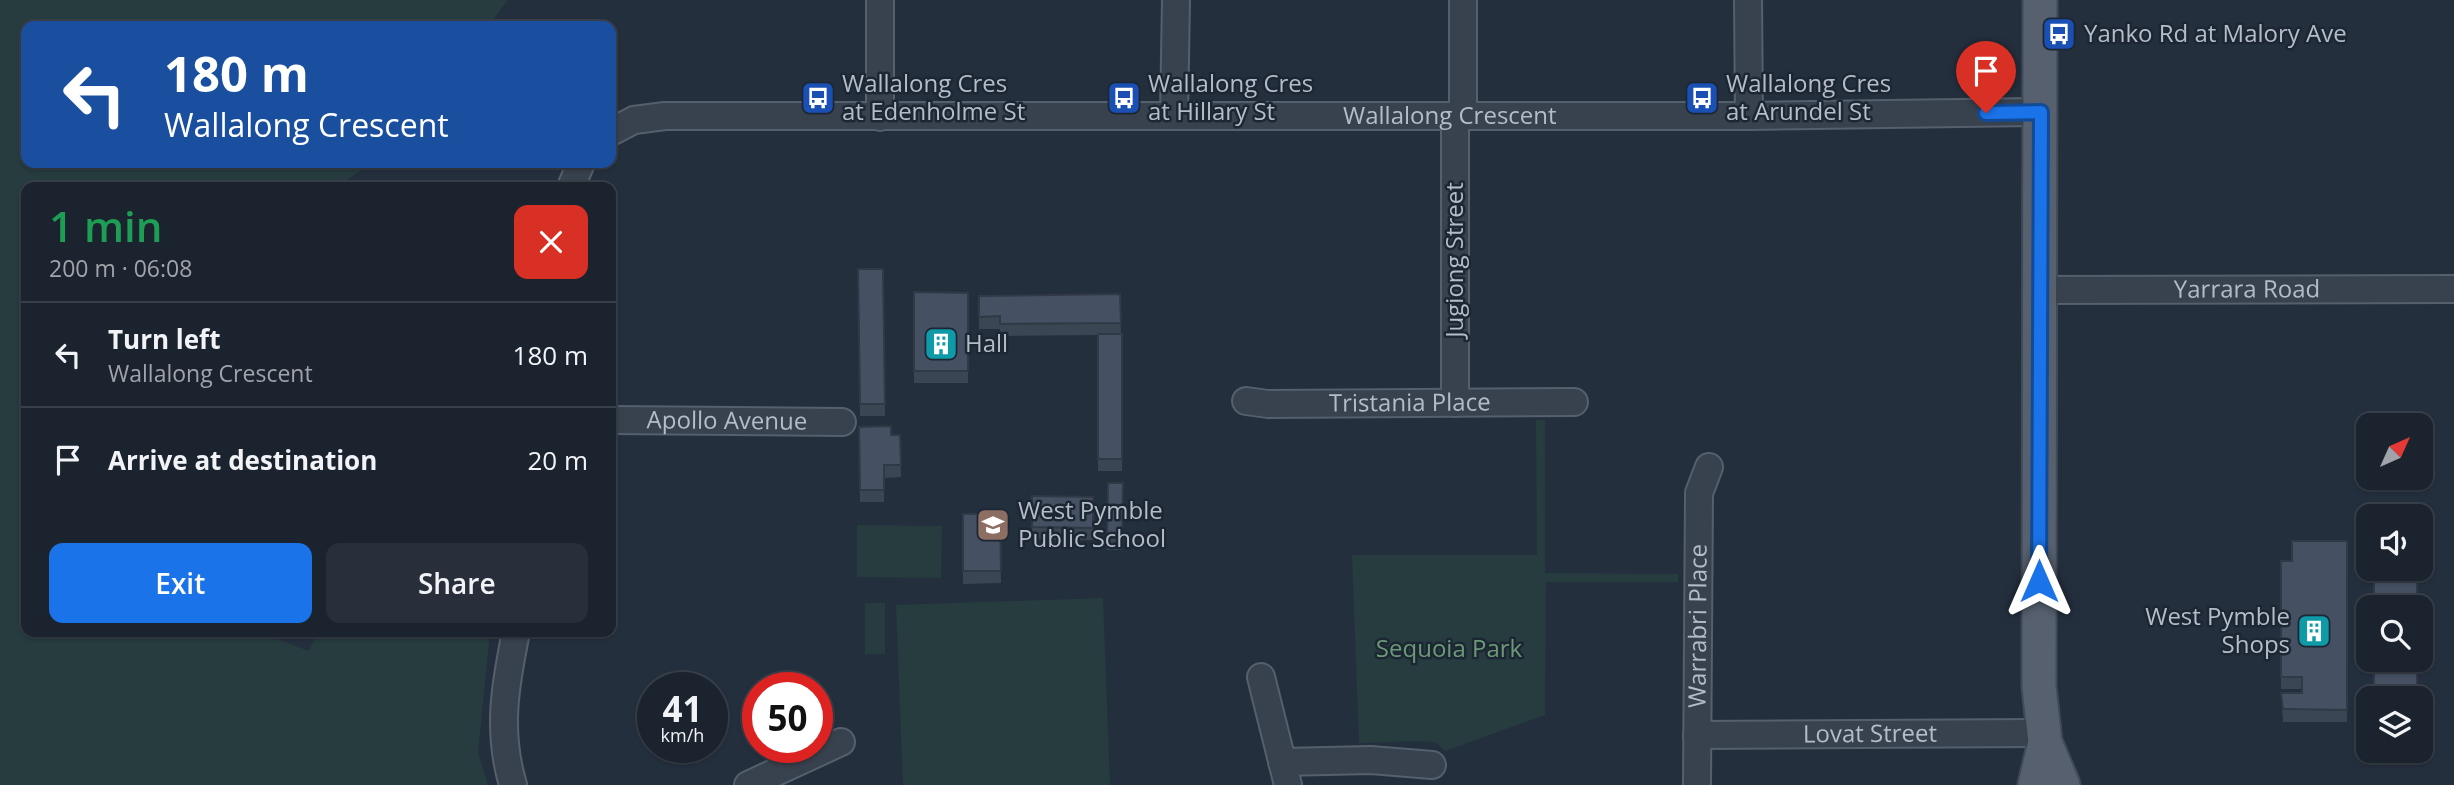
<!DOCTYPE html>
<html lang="en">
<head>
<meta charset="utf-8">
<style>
  body { margin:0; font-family:"Open Sans",sans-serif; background:#282f3a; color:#f1f3f6; height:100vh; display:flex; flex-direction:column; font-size:26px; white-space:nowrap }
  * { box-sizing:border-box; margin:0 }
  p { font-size:23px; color:#a0a4aa }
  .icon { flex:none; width:38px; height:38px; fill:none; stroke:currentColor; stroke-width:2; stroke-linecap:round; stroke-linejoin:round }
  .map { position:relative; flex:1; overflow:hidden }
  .drawer { position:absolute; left:21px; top:182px; width:595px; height:455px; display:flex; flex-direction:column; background:#1b232e; border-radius:14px; box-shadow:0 2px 5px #0004,0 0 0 2px #39404a }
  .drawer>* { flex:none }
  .banner { position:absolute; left:21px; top:21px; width:595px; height:147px; border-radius:14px; box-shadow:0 2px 5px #0004,0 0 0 2px #39404a; background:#1a4fa0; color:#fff; overflow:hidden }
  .needle { width:46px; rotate:45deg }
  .fabs { position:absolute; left:2356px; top:413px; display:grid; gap:14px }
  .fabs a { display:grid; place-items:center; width:77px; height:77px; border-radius:14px; background:#1b232e; box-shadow:0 2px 5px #0004,0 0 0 2px #39404a; font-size:35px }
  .speed { position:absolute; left:637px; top:672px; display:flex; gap:14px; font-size:35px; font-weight:700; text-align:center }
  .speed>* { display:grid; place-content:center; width:91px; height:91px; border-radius:50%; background:#1b232e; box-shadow:0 2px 5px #0004,0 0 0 2px #39404a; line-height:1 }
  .speed small { font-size:18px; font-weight:400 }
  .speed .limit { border:10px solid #d22; background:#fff; color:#111 }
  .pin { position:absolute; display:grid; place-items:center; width:60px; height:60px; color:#fff; margin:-72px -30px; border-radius:50% 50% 50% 0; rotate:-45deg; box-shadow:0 0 7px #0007 }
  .pin .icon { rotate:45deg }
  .me { position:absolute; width:77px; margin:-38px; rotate:0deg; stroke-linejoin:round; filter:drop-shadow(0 0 5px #0008) }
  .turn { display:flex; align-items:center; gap:24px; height:147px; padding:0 28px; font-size:32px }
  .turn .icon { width:91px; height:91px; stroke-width:2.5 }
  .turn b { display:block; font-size:49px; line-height:60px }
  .round { display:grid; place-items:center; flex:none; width:74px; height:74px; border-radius:14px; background:#282f3a }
  .summary { display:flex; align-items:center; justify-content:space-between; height:119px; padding:0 28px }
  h1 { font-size:42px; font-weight:600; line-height:52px; color:#1e9e55 }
  .action { display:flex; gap:14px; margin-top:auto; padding:14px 28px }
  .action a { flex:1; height:80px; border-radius:14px; background:#1a73e8; color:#fff; font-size:28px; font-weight:600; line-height:80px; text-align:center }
  .action a+a { background:#282f3a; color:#f1f3f6 }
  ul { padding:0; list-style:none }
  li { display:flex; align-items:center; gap:21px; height:105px; padding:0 28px; border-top:2px solid #39404a }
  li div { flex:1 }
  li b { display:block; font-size:26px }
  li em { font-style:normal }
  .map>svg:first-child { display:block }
  .green { fill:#263c3f }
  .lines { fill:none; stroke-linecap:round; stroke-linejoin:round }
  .minor-casing { stroke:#565f6c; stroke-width:30 }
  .major-casing { stroke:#414a57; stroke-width:37 }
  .minor { stroke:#38414e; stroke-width:26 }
  .major { stroke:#56606e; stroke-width:33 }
  .wall { fill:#3b4654 }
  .building { fill:#455162; stroke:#303945; stroke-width:2 }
  .route-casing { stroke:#114b97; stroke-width:18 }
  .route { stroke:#1a73e8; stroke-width:12 }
  .labels { text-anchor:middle; stroke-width:5; stroke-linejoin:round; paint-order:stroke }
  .poi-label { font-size:24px; fill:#b4bcc9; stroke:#1d2633; text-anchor:start }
  .street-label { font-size:24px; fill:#b4bcc9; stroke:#1d2633 }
  .park-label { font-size:24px; fill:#6b9a76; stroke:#1d2633 }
</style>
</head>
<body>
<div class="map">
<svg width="2454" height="785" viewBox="0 0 2454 785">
  <rect width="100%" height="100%" fill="#242f3e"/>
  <g class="green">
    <polygon points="0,0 508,0 488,26 26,26 26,163 372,163 336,187 26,187 26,632 259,632 309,651 317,632 490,632 478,753 488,785 0,785"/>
    <path d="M1536 420H1545V573L1678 574V582H1546L1545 715 1445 751C1442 748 1440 745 1436 743 1429 739 1373 743 1359 743L1352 555H1537Z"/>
    <polygon points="857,525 942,526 941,578 857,577"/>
    <polygon points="1103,598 1110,785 903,785 896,605"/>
    <rect x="865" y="603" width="20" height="51"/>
  </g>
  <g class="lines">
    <defs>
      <g id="minor">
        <polyline points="1463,0 1463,116"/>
        <polyline points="1748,0 1749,116"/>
        <polyline points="1174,115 1176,0"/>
        <polyline points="1455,116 1455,403"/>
        <polyline points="880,117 880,0"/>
        <path id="s1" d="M611 132 634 120 665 116H1749L2041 112"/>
        <polyline points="571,187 581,163"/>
        <path id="s2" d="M2041 290 2454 289"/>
        <path id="s3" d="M1246 401 1268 404 1574 402"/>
        <path id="s4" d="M611 420 842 422"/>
        <polyline points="1261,677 1288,785"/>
        <path id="s5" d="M1697 735 2044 733"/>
        <polyline points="1282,762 1371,760 1432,765"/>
        <path d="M513 785C497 731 505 686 516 632"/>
        <polyline points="748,785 841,742"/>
        <path id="s6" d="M1697 785 1699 493 1709 467"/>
      </g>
      <g id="major">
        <polyline points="2040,0 2039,687 2045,742 2063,785"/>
        <polyline points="2035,785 2045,742"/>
      </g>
    </defs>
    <use href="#minor" class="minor-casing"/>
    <use href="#major" class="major-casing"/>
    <use href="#minor" class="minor"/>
    <use href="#major" class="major"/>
  </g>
  <g class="wall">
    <polygon points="858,269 883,269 885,416 860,416"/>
    <polygon points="914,292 968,293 968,383 914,383"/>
    <polygon points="1120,294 1121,334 1122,334 1122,471 1098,471 1098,335 1000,336 1000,329 979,329 979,296"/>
    <polygon points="859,427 891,435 900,435 901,477 884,478 884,502 860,502"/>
    <polygon points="1108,483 1123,483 1122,550 1107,550"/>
    <polygon points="1032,496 1093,497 1093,540 1032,539"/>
    <polygon points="963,514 1000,514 1001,583 963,584"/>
    <polygon points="2347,541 2347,722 2283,722 2281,693 2302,693 2302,689 2281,689 2281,561 2292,561"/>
  </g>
  <g class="building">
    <polygon points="858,269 883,269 885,404 860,404"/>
    <polygon points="914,292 968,293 968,371 914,371"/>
    <polygon points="1120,294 1121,323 1000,324 1000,316 979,317 979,296"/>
    <rect x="1098" y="334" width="24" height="125"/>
    <polygon points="891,426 891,435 900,435 901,465 884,465 884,490 860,490 859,427"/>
    <polygon points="1108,483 1123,483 1122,538 1107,538"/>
    <polygon points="1032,496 1093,497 1093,528 1032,527"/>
    <polygon points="963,514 1000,514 1001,571 963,571"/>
    <polygon points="2292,541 2347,541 2347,710 2283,709 2281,693 2302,693 2302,677 2281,677 2281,561 2292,561"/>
    <rect x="2374" y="569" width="43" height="38"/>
    <rect x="2374" y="660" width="43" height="38"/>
  </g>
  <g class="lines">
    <defs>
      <polyline id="route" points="1986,113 2041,112 2039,581"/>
    </defs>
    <use href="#route" class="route-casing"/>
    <use href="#route" class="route"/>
  </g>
  <defs>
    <symbol id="bus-square" viewBox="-11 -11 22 22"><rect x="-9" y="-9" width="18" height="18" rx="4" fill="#1a4fb4" stroke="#1d2633"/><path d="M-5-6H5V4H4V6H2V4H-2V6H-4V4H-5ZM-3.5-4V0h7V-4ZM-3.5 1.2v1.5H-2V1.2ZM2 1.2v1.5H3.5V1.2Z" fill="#fff"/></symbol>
    <symbol id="building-square" viewBox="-11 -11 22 22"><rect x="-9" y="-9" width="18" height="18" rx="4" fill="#0f9aa8" stroke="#1d2633"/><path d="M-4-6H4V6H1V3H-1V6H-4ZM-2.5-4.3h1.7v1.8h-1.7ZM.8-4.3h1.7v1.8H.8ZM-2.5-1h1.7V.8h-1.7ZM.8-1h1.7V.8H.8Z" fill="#fff"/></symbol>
    <symbol id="school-square" viewBox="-11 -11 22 22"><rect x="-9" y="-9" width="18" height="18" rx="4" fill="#8d6e63" stroke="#1d2633"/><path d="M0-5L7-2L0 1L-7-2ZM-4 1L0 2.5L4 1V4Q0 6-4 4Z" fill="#fff"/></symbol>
  </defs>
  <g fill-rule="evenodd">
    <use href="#bus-square" x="2040" y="15" width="38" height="38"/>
    <use href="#bus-square" x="799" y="79" width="38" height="38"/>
    <use href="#bus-square" x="1105" y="79" width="38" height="38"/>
    <use href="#bus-square" x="1683" y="79" width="38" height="38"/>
    <use href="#building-square" x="922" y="325" width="38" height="38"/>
    <use href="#school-square" x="974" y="506" width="38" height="38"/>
    <use href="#building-square" x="2295" y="612" width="38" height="38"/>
  </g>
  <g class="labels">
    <g class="poi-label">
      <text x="2084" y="42">Yanko Rd at Malory Ave</text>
      <text x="842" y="92">Wallalong Cres<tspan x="842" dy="28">at Edenholme St</tspan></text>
      <text x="1148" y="92">Wallalong Cres<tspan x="1148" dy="28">at Hillary St</tspan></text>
      <text x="1726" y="92">Wallalong Cres<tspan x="1726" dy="28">at Arundel St</tspan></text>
      <text x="965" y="352">Hall</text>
      <text x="1018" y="519">West Pymble<tspan x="1018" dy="28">Public School</tspan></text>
      <text x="2290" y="625" text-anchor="end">West Pymble<tspan x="2290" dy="28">Shops</tspan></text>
    </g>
    <g class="street-label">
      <text dy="8" stroke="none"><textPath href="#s1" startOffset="842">Wallalong Crescent</textPath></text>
      <text transform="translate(1455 260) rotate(-90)" y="8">Jugiong Street</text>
      <text dy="8" stroke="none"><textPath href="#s2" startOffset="206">Yarrara Road</textPath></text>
      <text dy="8" stroke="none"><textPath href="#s3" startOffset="164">Tristania Place</textPath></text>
      <text dy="8" stroke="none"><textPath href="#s4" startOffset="116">Apollo Avenue</textPath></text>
      <text dy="8" stroke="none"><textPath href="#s6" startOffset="159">Warrabri Place</textPath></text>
      <text dy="8" stroke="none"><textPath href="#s5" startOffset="173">Lovat Street</textPath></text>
    </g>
    <g class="park-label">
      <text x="1449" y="657">Sequoia Park</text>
    </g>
  </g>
</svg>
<div class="fabs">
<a><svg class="needle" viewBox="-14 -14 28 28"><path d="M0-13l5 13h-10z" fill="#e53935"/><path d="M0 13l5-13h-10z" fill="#a0a4aa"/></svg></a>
<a><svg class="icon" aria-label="sound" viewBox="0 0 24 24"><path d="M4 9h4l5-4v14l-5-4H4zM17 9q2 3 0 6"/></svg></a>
<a><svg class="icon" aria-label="search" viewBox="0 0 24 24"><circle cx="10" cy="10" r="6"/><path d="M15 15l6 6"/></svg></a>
<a><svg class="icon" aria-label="layers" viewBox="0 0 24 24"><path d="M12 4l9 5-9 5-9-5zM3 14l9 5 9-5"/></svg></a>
</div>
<div class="speed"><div>41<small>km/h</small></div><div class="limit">50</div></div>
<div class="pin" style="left:1986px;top:113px;background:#d93025"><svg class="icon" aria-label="arrive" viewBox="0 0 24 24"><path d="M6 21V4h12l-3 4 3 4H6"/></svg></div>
<svg class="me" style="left:2039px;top:581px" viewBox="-20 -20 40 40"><path d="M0-17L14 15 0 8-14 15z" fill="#1a73e8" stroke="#fff" stroke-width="4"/></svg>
<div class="banner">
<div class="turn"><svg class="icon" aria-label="left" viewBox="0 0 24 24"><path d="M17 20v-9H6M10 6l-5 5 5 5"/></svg><div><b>180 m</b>Wallalong Crescent</div></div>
</div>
<section class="drawer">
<div class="summary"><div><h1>1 min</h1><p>200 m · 06:08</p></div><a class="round" style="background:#d93025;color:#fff"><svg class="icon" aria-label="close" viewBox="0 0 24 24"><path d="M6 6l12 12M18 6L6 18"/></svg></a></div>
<ul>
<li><svg class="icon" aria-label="left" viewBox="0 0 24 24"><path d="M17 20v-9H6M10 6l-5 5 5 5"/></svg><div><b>Turn left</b><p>Wallalong Crescent</p></div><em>180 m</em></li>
<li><svg class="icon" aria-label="arrive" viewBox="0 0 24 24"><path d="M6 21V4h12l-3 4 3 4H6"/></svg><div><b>Arrive at destination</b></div><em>20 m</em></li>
</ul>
<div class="action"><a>Exit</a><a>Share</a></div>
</section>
</div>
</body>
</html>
